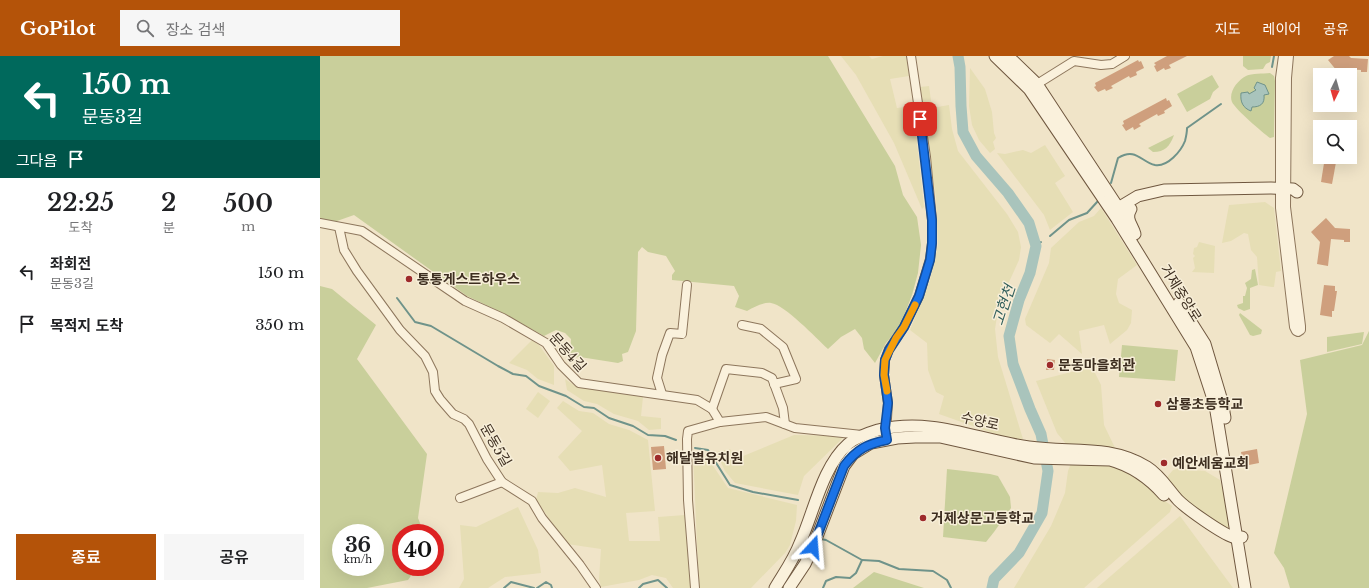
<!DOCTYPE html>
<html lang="ko">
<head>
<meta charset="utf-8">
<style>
  body { margin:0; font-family:"Libre Baskerville","Noto Sans KR",serif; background:#f6f6f6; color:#202124; height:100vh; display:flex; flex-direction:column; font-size:15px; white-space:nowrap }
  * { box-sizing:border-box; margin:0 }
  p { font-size:13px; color:#757577 }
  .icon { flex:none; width:22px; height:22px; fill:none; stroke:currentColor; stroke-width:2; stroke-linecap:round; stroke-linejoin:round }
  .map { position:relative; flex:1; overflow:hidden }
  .sheet { display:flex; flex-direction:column; background:#fff; width:320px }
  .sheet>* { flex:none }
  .guide { background:#00695c; color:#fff; overflow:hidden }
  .needle { width:26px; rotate:185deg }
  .buttons { position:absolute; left:993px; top:12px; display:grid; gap:8px }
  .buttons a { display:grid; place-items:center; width:44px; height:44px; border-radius:0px; background:#fff; box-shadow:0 4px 16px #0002; font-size:20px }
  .speed { position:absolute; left:12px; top:468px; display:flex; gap:8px; font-size:20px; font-weight:700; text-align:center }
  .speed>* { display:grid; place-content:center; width:52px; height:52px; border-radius:50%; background:#fff; box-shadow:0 4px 16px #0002; line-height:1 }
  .speed small { font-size:10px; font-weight:400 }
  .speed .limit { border:6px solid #d22; background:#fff; color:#111 }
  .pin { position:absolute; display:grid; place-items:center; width:34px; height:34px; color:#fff; margin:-17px; border-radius:8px; box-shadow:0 2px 6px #0006 }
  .me { position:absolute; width:44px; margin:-22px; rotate:19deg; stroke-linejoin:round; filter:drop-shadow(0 0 3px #0008) }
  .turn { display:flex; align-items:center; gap:14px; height:84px; padding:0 16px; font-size:18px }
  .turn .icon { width:52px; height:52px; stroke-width:2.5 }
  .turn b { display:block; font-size:28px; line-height:34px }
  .then { display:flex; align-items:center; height:38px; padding:0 16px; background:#0003; gap:8px; font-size:15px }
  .eta { display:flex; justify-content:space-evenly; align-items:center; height:68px; text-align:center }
  .eta b { font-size:24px; font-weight:600; line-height:28px }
  .button { display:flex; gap:8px; margin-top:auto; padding:8px 16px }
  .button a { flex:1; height:46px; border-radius:0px; background:#b45309; color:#fff; font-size:16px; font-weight:600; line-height:46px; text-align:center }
  .button a+a { background:#f6f6f6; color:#202124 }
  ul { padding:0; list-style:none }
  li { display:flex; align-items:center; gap:12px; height:52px; padding:0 16px }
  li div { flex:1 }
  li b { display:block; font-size:15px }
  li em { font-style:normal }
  header { display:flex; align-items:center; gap:24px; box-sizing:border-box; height:56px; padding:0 20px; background:#b45309; color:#fff }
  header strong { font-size:19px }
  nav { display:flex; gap:22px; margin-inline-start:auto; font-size:14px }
  .search { width:280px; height:36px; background:#f6f6f6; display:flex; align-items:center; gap:10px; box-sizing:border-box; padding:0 14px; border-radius:0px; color:#757577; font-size:15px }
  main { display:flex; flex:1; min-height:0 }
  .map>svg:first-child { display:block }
  .farmland { fill:#e6deb5 }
  .green { fill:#c9cf9b; fill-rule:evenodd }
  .water { fill:#a9c4bc; stroke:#6f938a }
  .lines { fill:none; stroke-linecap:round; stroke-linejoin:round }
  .stream { stroke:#6f938a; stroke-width:2 }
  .river { stroke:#a9c4bc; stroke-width:11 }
  .building { fill:#cf9f7d }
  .street-casing { stroke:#8d765c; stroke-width:10 }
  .secondary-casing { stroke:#6f573f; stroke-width:13 }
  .street { stroke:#faf1dc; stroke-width:8 }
  .secondary { stroke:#faf1dc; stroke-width:11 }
  .route-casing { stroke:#114b97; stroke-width:10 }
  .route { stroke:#1a73e8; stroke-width:7 }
  .slow { stroke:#f59e0b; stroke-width:7 }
  .poi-dot { fill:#9e2a2b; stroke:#f7eed8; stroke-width:1.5 }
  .labels { text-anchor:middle; stroke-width:3; stroke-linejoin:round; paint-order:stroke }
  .poi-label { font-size:14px; font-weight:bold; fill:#3d2e20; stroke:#f7eed8; text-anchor:start }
  .street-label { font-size:14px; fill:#3d2e20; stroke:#f7eed8 }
  .water-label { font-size:15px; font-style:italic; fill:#2f5d5a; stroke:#f7eed8 }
</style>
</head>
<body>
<header>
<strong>GoPilot</strong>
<div class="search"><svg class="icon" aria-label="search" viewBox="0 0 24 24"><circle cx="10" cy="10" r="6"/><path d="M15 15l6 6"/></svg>장소 검색</div>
<nav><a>지도</a><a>레이어</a><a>공유</a></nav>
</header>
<main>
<section class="sheet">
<div class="guide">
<div class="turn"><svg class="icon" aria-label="left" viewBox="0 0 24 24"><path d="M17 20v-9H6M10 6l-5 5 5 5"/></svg><div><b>150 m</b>문동3길</div></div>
<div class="then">그다음<svg class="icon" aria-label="arrive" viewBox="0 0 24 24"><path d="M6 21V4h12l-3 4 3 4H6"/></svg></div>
</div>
<div class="eta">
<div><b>22:25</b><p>도착</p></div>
<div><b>2</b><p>분</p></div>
<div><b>500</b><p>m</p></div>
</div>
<ul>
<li><svg class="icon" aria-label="left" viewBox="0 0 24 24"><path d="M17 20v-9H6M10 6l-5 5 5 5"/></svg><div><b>좌회전</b><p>문동3길</p></div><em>150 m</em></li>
<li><svg class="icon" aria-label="arrive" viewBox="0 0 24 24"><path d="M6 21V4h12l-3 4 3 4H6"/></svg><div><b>목적지 도착</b></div><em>350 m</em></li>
</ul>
<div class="button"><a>종료</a><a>공유</a></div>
</section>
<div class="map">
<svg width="1049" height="532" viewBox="0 0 1049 532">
  <rect width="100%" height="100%" fill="#f0e4c8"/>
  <g class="farmland">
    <polygon points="521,0 549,0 552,3 563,0 586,0 589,20 570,23 577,52 593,50 604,151 602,153 574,87 536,19"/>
    <polygon points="650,12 665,33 672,56 674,77 676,82 673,86 675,93 670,97 659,84 652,69 649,50"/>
    <polygon points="609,30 612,52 629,49 632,73 638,95 687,158 698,176 701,191 699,204 679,248 675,273 678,301 703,383 692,384 619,358 624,340 616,336 608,314 607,287 590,274 610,224 618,189 616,142 600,31"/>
    <polygon points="725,89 745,120 735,127 753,156 730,174 724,159 677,97 685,98 703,94 711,97"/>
    <polygon points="945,146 954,152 961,215 956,216 954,231 952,231 939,229 937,201 931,194 928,178 924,177 911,185 902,187 909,149"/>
    <polygon points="781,152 817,209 798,223 796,238 799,247 812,254 811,267 807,274 790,288 784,269 759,275 762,298 739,278 730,287 706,269 705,263 729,207 731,192 759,166 774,160"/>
    <polygon points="879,186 895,190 894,217 872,216 875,212 873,202 875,200 873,198 874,192 877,191"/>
    <polygon points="212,284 219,289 234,310 234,329 218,323 207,314 189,307"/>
    <polygon points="767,312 775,317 781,329 784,369 796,394 747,389 737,377 716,325"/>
    <polygon points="245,323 257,331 323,341 321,360 341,362 341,373 329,374 318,365 294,358 277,348 264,345 247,334"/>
    <polygon points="218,336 230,345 218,362 206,353"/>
    <polygon points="243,345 259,355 273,357 289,368 309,374 328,384 335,455 306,457 309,485 340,485 338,461 365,459 371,532 353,532 346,522 332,519 319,524 281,531 279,523 281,493 247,488 216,444 218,436 238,437 255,432 286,441 282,409 250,415 238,401 262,375 237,352"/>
    <polygon points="474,379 525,380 484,420 478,439 415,427 405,415 396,396 410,393 416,403"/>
    <polygon points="373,397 385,398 408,432 477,449 476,465 470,489 465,497 431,532 379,532"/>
    <polygon points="787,406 831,426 845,445 852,450 850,456 764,532 694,532 731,470 745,437 748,415 751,407"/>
    <polygon points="857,413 885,415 900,424 908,455 910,470 908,472 904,473 864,445 848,428 848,420 853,414"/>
    <polygon points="198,451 218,494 221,517 185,521 168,532 139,532 144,523 140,469 156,471"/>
    <polygon points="860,460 913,532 777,532"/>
  </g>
  <g class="green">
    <path d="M0 0H508L575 110 583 139 597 161 601 189 598 217 592 239 580 270 566 287 555 307 544 293 542 282 535 273 521 281 508 293C496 282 465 249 451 247 444 246 434 251 427 255L415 251 419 240 414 230 352 224V219L355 215 346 200 328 196 322 191 318 196 316 275 308 296 302 298 303 305 298 307 260 301 250 302 251 283 245 277 236 274 224 280 185 258 147 240 34 159 0 171Z"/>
    <polygon points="923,0 951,0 950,6 946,8 943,13 928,14 923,10"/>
    <path d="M950 17 954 20 955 25 954 78V81L950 82C942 76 916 54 912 46 908 36 918 24 926 20 932 17 943 18 950 17Z"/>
    <polygon points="892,19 899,31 893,36 890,43 867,56 857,38"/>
    <path d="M854 79C850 90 845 96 833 96L828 92Z"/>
    <polygon points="935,213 938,229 930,232 930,253 924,255 918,252 917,249 923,247 923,240 925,240 927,232 925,227 931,223 932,214"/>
    <path d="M0 230 12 233 56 269 37 303 107 398 98 462 104 477H81V511H97L88 524 47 532H0ZM21 477H55V511H21Z"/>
    <polygon points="920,257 942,274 941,278 933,280 930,279 919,259"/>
    <polygon points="1049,275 1049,532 970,532 964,512 954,497 987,358 980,304 1042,289"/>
    <polygon points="1044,276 1042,288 1007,296 1007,281"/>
    <polygon points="802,289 858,294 855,325 799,321"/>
    <polygon points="627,413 670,418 678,420 690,441 691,452 674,476 666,486 623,481"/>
    <polygon points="554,516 604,532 533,532"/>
  </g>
  <path class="water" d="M937 26 945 29 949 38 944 39C945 48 940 51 932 51L931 55C923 52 920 46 921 37L928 36 929 38 936 34 934 32Z"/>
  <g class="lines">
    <g class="stream">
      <polyline points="952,11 954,0"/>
      <path d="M791 127 798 102C816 91 821 106 835 109 848 111 861 95 865 85 866 81 867 76 867 72L901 48"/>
      <polyline points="730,180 749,164 767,157 778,145"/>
      <polyline points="716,190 721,186"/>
      <polyline points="77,242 95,266 111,270 178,310 193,318 206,320 219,330 246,340 264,351 274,352 289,362 313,370 328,379 345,380 356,384"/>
      <polyline points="375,392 388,394 410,429 433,436 478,444"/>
      <polyline points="501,483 506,484 542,504 559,505 579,513 613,515 627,524 631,532"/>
      <polyline points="184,532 191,526 214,532"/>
      <polyline points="217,532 226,526 231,529 232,532"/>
      <polyline points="319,532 323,528 338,524 347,532"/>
      <polyline points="503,532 506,525 516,521 530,522 536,517 542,504"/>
    </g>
    <polyline class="river" points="638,0 640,11 641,50 643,76 656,100 688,137 709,167 716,190 710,217 699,244 689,280 693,308 710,353 721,378 728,415 722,457 699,497 674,523 672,532"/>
  </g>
  <g class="building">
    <polygon points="847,0 867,0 849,9 851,12 845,14 844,12 837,16 834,10 836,9 834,7"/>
    <polygon points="1014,0 1029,0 1031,2 1048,3 1047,16 1041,16 1041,14 1025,13 1024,19 1016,19 1017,15 1008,4"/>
    <polygon points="818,4 819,6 821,5 824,12 816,16 817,19 810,22 809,20 791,30 793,32 786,35 785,33 778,36 774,31 776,30 775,27"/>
    <polygon points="846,42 847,45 849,44 852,50 844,55 845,57 838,60 837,58 819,68 821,70 814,74 813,71 806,75 802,69 804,68 803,65"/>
    <polygon points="1030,91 1036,92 1035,105 1030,105"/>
    <polygon points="1005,101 1017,101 1012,128 1001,126"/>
    <polygon points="1006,162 1015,172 1030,173 1030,186 1024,186 1024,184 1011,183 1008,210 997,208 1000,186 991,176"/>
    <polygon points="1004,229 1015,230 1015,235 1017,235 1014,255 1012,255 1012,261 1000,259"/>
    <polygon points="727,303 735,304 734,314 726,314"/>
    <polygon points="344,390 346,413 333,414 331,391"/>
    <polygon points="937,393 939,407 929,409 929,406 923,407 921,396"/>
  </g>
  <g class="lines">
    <defs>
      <g id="street">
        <polyline points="963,0 960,22 960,152 974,271 976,275 978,276 981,274 981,270 966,151 967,22 969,0"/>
        <polyline points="714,30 754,5 781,9 792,8 805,0"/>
        <polyline points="0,167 42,175 145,245 183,262 226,287 241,309 259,327 377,344 392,353 400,366 446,361 475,372 542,379"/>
        <polyline points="19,171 24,194 37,215 80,274 105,300 113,316 115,335 120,343 133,358 144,363 149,368 167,403 182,426 212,445 222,462 260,509 276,532"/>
        <polyline points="422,269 441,273 463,291 476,323 454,328"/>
        <polyline points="342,338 337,322 342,299 350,277 362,278 367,229"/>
        <polyline points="392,353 406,313 442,317 452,322 463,352 465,368"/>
        <polyline points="566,377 568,347 564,319 565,304 569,293 584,271 599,240 610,203 612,187 612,164 606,101 591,0"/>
        <polyline points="140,442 182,426"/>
        <polyline points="375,532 368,444 367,383 368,375 400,366"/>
      </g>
      <g id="secondary">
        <polyline points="675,0 709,33 797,163 876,291 895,349 925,532"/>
        <polyline points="688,0 717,28 807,165"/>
        <path d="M811 153C805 163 812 168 815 178"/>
        <polyline points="793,155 818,140 844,134 951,132 973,133 977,136"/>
        <polyline points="859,247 885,288 902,345 905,362"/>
        <path d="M455 532C464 517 474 503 480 487 494 456 502 411 528 388 536 381 548 377 558 374 613 361 657 384 709 391 750 397 789 388 827 411 840 419 848 433 858 444 867 453 901 477 913 481 916 481 919 481 922 481"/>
        <path d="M469 532 485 508 493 491 524 410 533 398 551 387 577 382 595 381H620L714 402 790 404C812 410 829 422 844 439"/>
      </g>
    </defs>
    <use href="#street" class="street-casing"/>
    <use href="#secondary" class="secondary-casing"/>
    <use href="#street" class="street"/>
    <use href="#secondary" class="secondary"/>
  </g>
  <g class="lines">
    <defs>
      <path id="route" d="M493 491 524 410C537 393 547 388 567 384L565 372 568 347 564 319 565 304 569 294 584 271 599 240 610 204 612 187V164L600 63"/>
    </defs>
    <use href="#route" class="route-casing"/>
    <use href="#route" class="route"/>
    <polyline class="slow" points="567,335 564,319 565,304 576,282 584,271 595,249"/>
  </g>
  <g class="poi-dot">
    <circle cx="89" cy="223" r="4"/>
    <circle cx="730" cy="309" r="4"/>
    <circle cx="838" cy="348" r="4"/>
    <circle cx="338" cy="402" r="4"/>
    <circle cx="844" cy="407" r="4"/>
    <circle cx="603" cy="462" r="4"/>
  </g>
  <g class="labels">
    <g class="poi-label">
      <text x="97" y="228">통통게스트하우스</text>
      <text x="738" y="314">문동마을회관</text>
      <text x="846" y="353">삼룡초등학교</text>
      <text x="346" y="407">해달별유치원</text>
      <text x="852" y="412">예안세움교회</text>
      <text x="611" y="467">거제상문고등학교</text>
    </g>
    <g class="street-label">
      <text transform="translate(861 237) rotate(58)" y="5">거제중앙로</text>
      <text transform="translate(248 296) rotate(48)" y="5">문동4길</text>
      <text transform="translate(660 365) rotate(13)" y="5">수양로</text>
      <text transform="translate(176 389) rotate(60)" y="5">문동5길</text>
    </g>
    <g class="water-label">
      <text transform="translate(684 249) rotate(-72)" y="5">고현천</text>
    </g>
  </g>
</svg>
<div class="buttons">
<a><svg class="needle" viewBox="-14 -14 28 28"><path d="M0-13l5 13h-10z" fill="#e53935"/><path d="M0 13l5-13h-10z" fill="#757577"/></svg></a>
<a><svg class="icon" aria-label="search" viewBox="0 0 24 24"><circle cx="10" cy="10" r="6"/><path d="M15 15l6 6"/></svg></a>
</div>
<div class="speed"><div>36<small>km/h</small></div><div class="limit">40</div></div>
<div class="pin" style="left:600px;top:63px;background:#d93025"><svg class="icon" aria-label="arrive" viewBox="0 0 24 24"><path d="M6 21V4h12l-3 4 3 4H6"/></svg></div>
<svg class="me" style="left:493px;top:491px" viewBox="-20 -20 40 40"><path d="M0-17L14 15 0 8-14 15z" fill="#1a73e8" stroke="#fff" stroke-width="4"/></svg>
</div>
</main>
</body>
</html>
